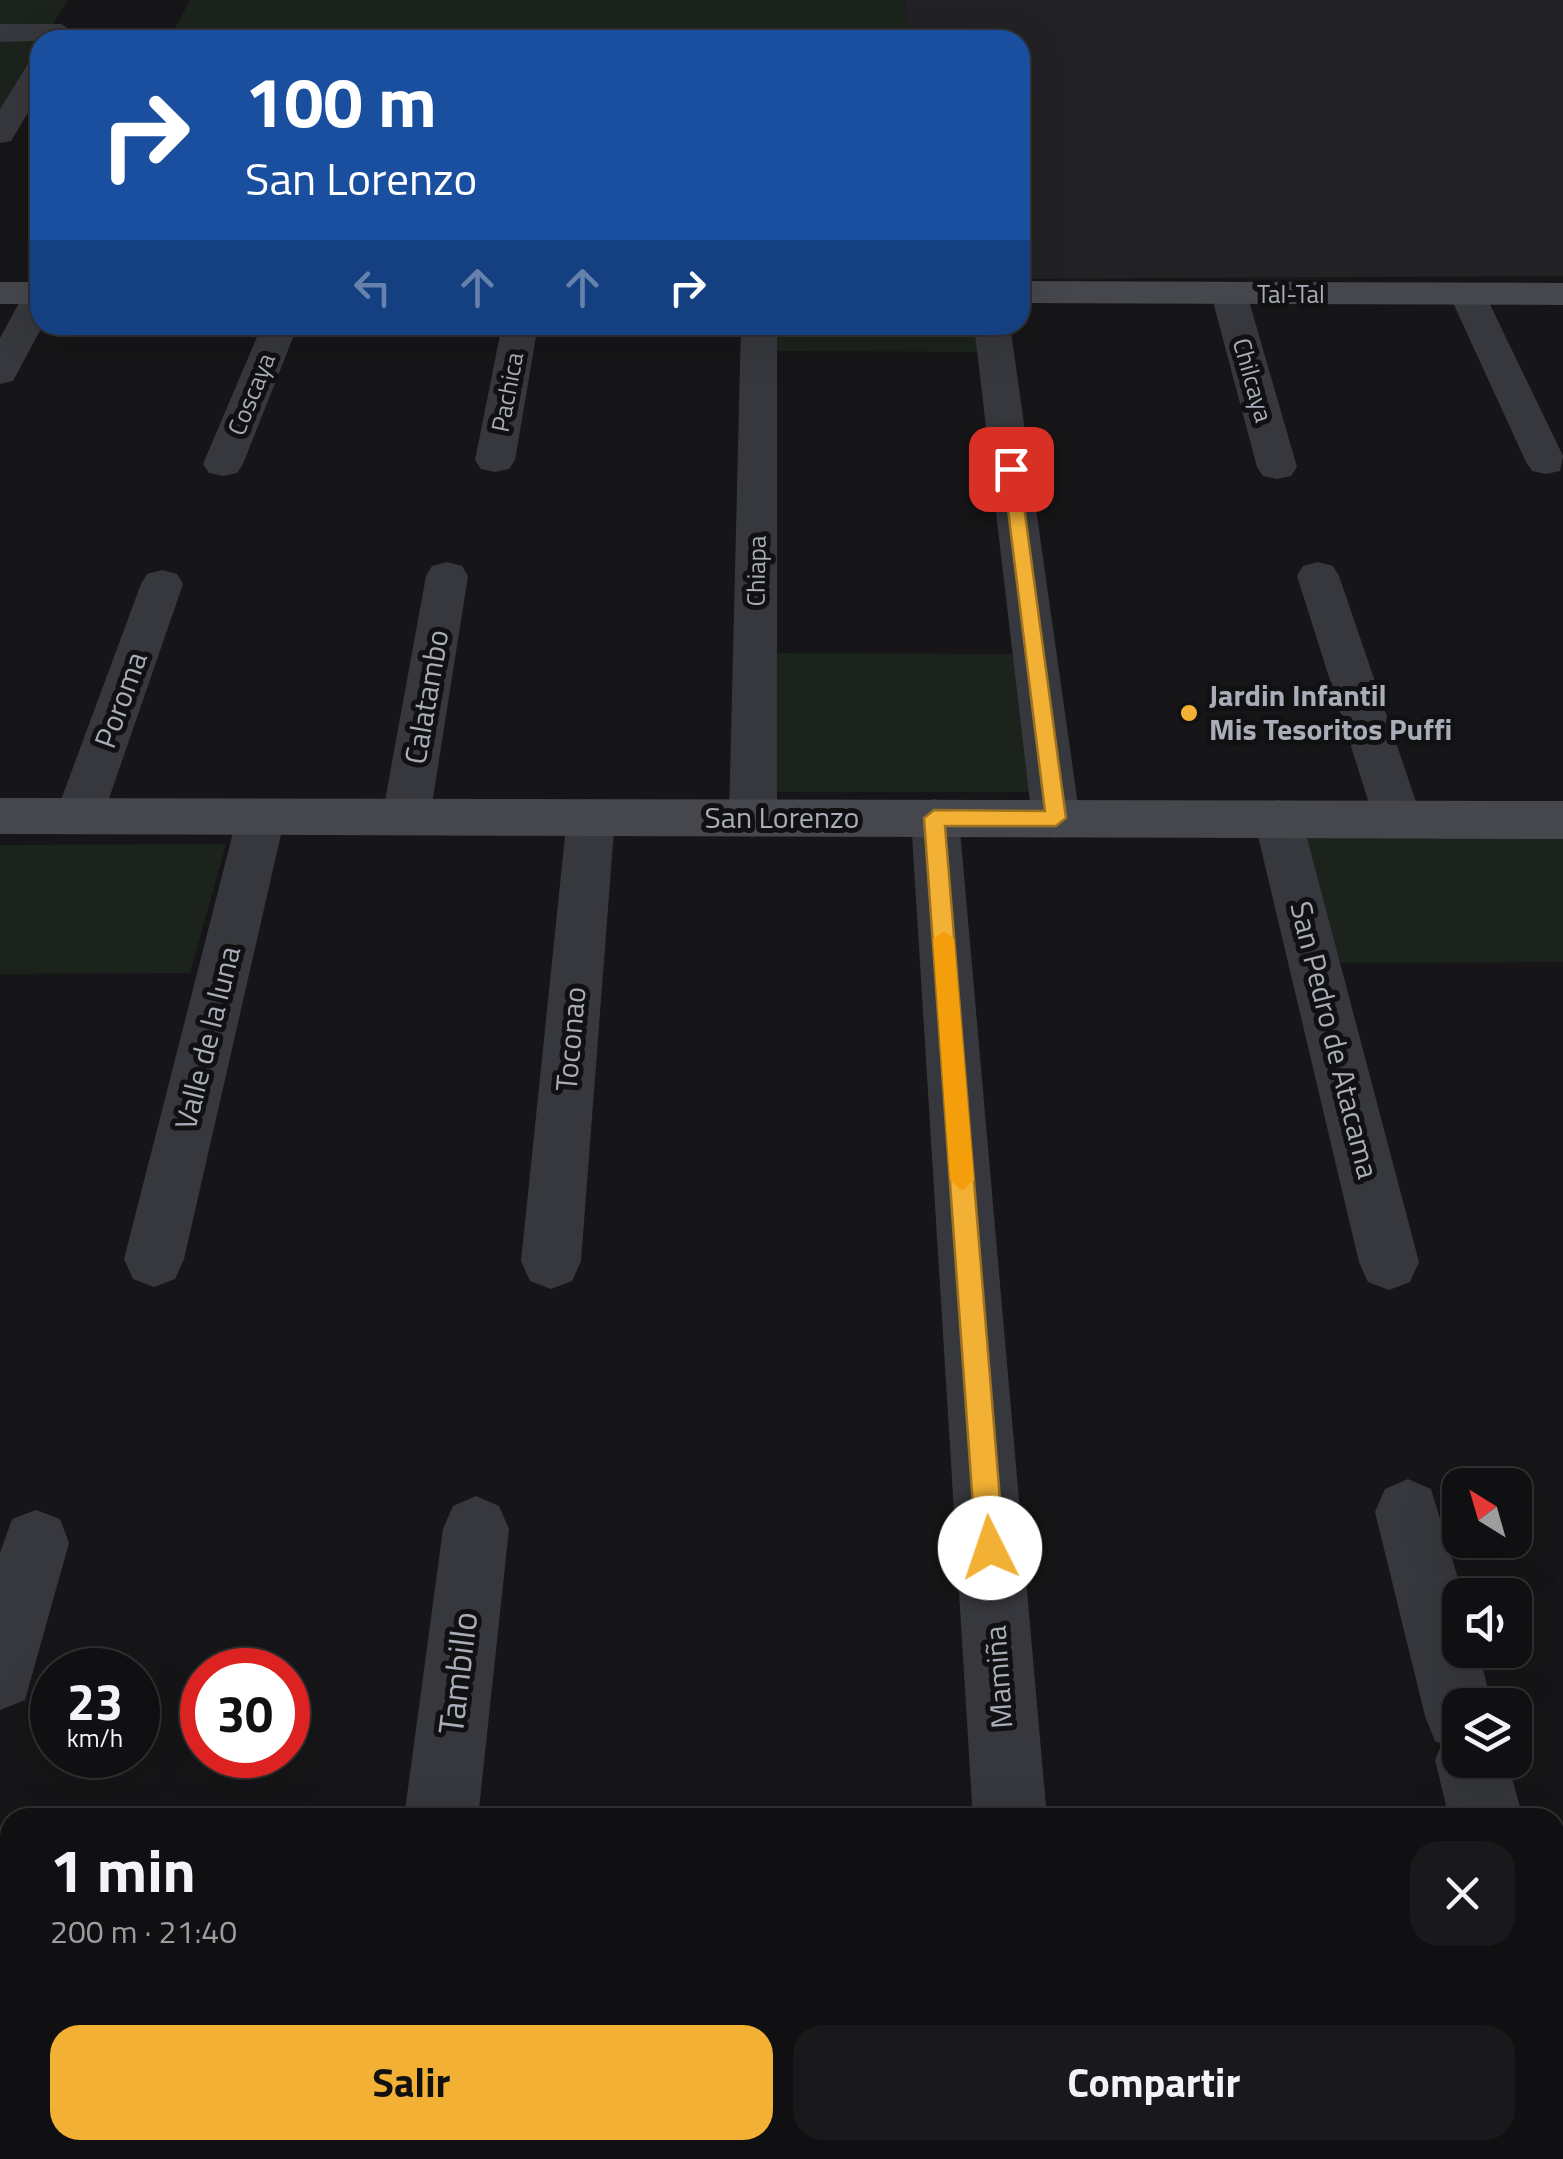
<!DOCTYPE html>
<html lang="es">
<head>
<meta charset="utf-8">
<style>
  body { margin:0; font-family:"Titillium Web",sans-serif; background:#19191b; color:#f1f3f6; height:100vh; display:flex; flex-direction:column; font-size:38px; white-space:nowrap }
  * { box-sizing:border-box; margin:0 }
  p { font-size:32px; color:#9c9d9f }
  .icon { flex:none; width:55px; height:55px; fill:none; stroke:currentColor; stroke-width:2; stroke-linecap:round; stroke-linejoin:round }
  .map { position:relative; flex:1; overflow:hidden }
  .panel { position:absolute; left:0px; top:1808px; width:1565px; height:352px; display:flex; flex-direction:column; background:#101012; border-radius:30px 30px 0 0; box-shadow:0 10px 40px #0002,0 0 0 2px #303032 }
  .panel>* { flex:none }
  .hud { position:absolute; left:30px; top:30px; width:1000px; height:305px; border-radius:30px; box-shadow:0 10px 40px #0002,0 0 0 2px #303032; background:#1a4fa0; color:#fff; overflow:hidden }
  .needle { width:65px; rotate:323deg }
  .buttons { position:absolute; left:1442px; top:1468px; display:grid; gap:20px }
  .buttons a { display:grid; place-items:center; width:90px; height:90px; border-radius:20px; background:#101012; box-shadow:0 10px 40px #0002,0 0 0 2px #303032; font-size:50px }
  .speed { position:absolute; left:30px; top:1648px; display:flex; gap:20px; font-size:50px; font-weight:700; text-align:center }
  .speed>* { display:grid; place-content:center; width:130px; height:130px; border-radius:50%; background:#101012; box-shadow:0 10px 40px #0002,0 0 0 2px #303032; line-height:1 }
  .speed small { font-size:25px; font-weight:400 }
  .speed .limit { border:15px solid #d22; background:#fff; color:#111 }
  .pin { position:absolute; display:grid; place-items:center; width:85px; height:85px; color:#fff; margin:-42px; border-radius:20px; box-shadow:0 5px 15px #0006 }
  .me { position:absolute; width:110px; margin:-55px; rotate:356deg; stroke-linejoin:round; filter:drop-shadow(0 0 8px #0008) }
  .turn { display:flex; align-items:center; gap:35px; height:210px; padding:0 50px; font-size:45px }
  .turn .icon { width:130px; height:130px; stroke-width:2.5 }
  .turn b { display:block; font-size:70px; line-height:85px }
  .lanes { display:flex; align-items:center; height:95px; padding:0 50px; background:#0003; justify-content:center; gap:50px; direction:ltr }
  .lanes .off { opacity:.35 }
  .round { display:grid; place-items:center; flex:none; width:105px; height:105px; border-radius:30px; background:#19191b }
  .summary { display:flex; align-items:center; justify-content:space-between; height:170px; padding:0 50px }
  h1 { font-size:60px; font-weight:700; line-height:75px }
  .action { display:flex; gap:20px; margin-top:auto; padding:20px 50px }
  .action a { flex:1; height:115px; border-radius:30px; background:#f2b134; color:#111; font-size:40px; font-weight:700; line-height:115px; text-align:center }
  .action a+a { background:#19191b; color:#f1f3f6 }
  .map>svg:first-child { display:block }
  .built { fill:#222225 }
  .green { fill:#1c231d }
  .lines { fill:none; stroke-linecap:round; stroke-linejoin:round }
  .street { fill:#37383d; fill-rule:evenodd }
  .secondary { fill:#45474d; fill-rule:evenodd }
  .route { fill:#f2b134; stroke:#9d7322; stroke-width:2.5 }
  .slow { fill:#f59e0b }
  .poi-dot { fill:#f2b134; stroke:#111113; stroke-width:4 }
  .labels { text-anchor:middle; stroke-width:10; stroke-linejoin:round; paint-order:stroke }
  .far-street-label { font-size:25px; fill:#a8adb8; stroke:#111113 }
  .poi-label { font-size:30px; font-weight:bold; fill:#a8adb8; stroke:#111113; text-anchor:start }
  .street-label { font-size:30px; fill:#a8adb8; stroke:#111113 }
  .near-street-label { font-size:35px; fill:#a8adb8; stroke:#111113 }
</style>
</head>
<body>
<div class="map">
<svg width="1563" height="2159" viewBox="0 0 1563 2159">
  <rect width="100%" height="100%" fill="#161618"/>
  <polygon class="built" points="904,0 1563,0 1563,276 1020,279 1020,40 910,40"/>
  <g class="green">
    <polygon points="0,0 68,0 0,108"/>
    <polygon points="190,0 904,0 910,40 169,40"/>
    <polygon points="759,325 992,325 996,352 758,351"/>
    <polygon points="765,653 1013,654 1030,792 762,792"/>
    <polygon points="1278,819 1563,820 1563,962 1314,963"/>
    <polygon points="226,844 190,973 0,974 0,845"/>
  </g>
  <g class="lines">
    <g class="street">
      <polygon points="0,24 61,24 75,33 68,40 0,42"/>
      <polygon points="40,59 40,93 11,141 0,143 0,109 29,62"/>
      <polygon points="1229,283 1242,286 1247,294 1297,467 1291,476 1277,479 1263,476 1257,467 1211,294 1216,286"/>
      <polygon points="1467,283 1480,286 1485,294 1563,456 1560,471 1546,474 1532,471 1526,462 1449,294 1454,286"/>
      <polygon points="40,285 43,325 13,381 0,384 0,338 27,288"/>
      <polygon points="262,325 298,325 243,464 237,473 223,476 209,473 203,464"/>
      <polygon points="502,325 538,325 515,460 509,469 495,472 481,469 475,460"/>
      <polygon points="741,325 777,325 777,818 770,831 753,837 736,831 729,818"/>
      <polygon points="974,325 1010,325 1080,819 1073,832 1056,838 1039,832 1032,819"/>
      <polygon points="447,562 462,566 468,576 430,817 423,830 406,835 389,830 382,817 426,576 432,566"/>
      <polygon points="1318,562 1333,566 1339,576 1422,819 1415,832 1398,838 1381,832 1374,819 1297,576 1303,566"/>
      <polygon points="162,570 177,574 183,584 103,816 96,829 79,834 62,829 55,816 141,584 147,574"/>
      <polygon points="261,799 278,804 285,817 184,1259 175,1279 154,1287 133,1279 124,1259 237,817 244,804"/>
      <polygon points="591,799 608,804 615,817 581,1261 572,1281 551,1289 530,1281 521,1261 567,817 574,804"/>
      <polygon points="935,799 952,805 959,818 1047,1818 973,1818 911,818 918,805"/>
      <polygon points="1278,800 1295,806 1302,819 1419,1262 1410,1282 1389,1290 1368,1282 1359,1262 1254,819 1261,806"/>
      <polygon points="1408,1479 1431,1489 1463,1595 1460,1650 1478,1650 1492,1705 1460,1705 1460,1760 1507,1760 1523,1818 1449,1818 1435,1760 1442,1744 1435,1741 1425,1716 1375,1512 1385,1489"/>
      <polygon points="476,1496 499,1506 509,1529 478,1818 404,1818 443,1529 453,1506"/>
      <polygon points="36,1510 60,1519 69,1543 25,1700 0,1710 0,1553 12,1519"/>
      <polygon points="1555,2068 1563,2071 1563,2159 1529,2159 1525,2150 1555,2150"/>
      <polygon points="359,2150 441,2150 440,2159 358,2159"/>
      <polygon points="994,2150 1076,2150 1077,2159 995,2159"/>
    </g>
    <g class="secondary">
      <polygon points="1020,281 1563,283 1563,305 1020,303"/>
      <rect x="0" y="282" width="40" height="22"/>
      <polygon points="0,798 1563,801 1563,839 0,834"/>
    </g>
  </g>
  <polygon class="route" points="1011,464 1019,469 1066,818 1056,826 945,826 1004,1548 1000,1558 990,1562 980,1558 976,1548 924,818 934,810 1045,811 1003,469"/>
  <polygon class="slow" points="944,931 954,939 974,1180 962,1191 950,1180 933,939"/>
  <circle class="poi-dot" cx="1189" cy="713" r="10"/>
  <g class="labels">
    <g class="far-street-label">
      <text x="1291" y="303">Tal-Tal</text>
      <text transform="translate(1253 380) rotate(74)" y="9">Chilcaya</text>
      <text transform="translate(507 392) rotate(-79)" y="9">Pachica</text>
      <text transform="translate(251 394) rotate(-68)" y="9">Coscaya</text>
      <text transform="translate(756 571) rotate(-89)" y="9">Chiapa</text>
    </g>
    <g class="poi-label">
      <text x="1209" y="706">Jardin Infantil<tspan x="1209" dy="34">Mis Tesoritos Puffi</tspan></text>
    </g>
    <g class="street-label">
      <text transform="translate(427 697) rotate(-80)" y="10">Calatambo</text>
      <text transform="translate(121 700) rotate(-70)" y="10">Poroma</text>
      <text x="782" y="828">San Lorenzo</text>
      <text transform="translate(208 1038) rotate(-76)" y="10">Valle de la luna</text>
      <text transform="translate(571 1039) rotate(-85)" y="10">Toconao</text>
      <text transform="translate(1334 1040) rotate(76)" y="10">San Pedro de Atacama</text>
      <text transform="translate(999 1677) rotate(-94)" y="10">Mamiña</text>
    </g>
    <g class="near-street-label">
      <text transform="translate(458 1673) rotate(-83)" y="12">Tambillo</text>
    </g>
  </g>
</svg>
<div class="buttons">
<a><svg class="needle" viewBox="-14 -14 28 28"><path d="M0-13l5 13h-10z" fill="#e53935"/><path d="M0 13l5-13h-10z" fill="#9c9d9f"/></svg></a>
<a><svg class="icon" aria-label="sound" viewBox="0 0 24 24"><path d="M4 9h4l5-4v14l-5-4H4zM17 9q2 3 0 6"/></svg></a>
<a><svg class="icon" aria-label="layers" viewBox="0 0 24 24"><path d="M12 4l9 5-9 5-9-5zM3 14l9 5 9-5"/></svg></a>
</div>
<div class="speed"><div>23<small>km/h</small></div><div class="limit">30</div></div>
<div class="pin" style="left:1011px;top:469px;background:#d93025"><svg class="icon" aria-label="arrive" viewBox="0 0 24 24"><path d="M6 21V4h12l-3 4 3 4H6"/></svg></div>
<svg class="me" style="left:990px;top:1548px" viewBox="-20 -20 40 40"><circle r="19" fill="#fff"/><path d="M0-13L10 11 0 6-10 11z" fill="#f2b134"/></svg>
<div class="hud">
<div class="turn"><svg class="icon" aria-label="right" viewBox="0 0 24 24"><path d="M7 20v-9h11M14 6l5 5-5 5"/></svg><div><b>100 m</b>San Lorenzo</div></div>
<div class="lanes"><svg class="icon off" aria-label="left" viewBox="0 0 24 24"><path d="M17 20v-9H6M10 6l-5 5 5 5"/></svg><svg class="icon off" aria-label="ahead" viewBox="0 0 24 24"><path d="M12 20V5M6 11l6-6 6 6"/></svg><svg class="icon off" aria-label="ahead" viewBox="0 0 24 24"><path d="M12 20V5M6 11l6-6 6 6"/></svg><svg class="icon" aria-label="right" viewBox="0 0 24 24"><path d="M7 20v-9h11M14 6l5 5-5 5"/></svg></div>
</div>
<section class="panel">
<div class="summary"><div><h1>1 min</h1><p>200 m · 21:40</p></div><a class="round"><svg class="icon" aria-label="close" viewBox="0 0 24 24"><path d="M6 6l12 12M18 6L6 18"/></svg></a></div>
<div class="action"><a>Salir</a><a>Compartir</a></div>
</section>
</div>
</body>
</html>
